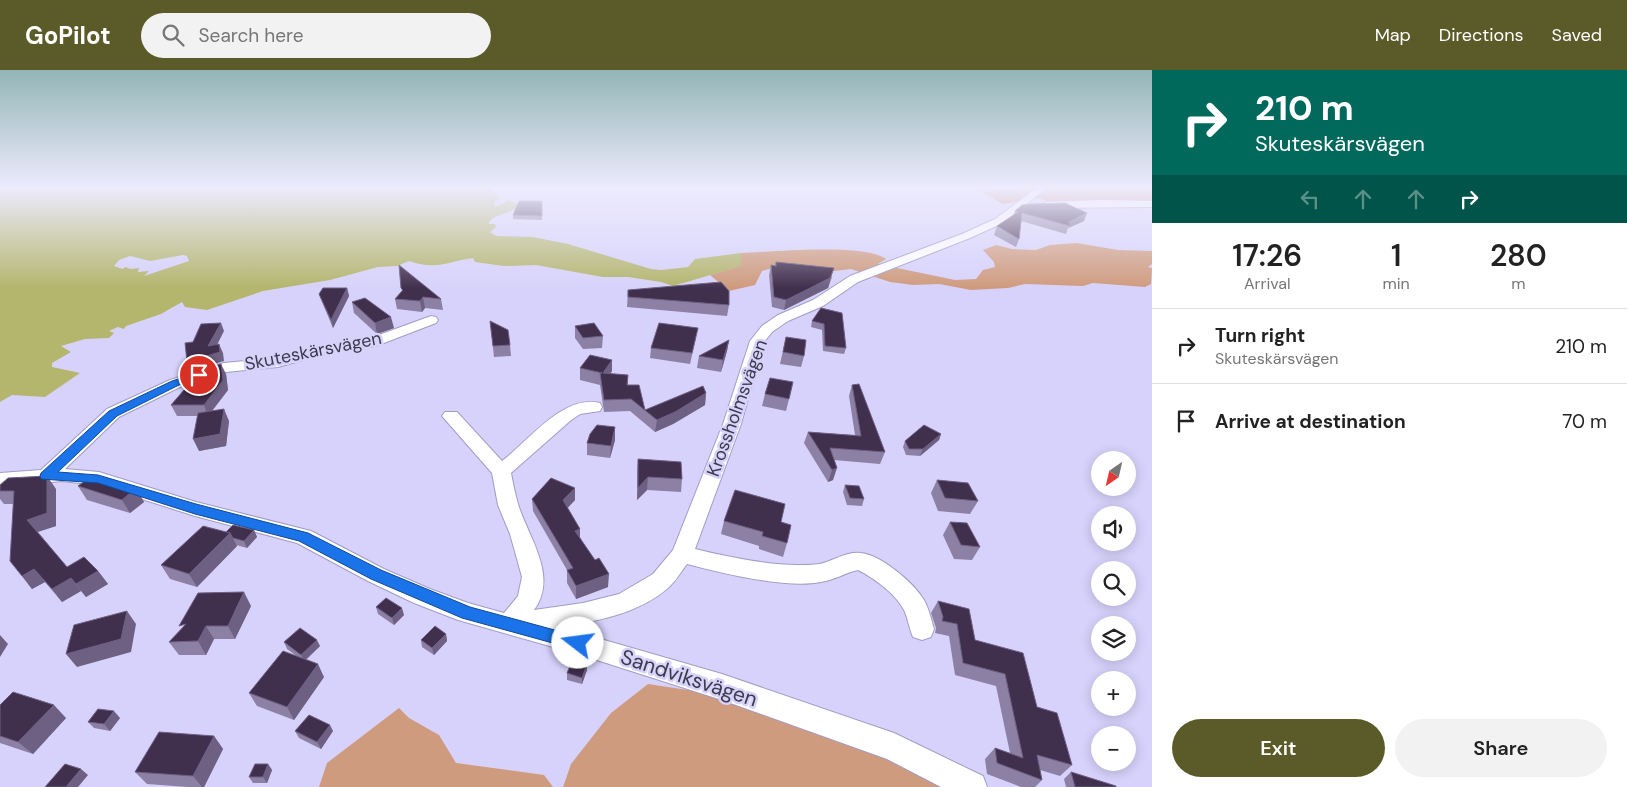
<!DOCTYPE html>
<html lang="en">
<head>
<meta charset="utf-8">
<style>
  body { margin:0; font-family:"DM Sans",sans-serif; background:#f2f2f2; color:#222; height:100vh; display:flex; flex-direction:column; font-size:19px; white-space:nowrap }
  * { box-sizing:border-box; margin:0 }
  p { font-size:16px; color:#767676 }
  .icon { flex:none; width:28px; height:28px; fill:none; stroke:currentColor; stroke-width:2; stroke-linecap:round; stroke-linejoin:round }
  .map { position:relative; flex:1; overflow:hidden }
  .drawer { display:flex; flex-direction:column; background:#fff; width:475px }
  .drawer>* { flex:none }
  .hud { background:#00695c; color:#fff; overflow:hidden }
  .needle { width:32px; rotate:214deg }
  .controls { position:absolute; left:1091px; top:381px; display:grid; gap:10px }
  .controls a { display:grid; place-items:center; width:45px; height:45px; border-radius:50%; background:#fff; box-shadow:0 2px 12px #0003; font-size:25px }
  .pin { position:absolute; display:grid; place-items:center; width:42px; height:42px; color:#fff; margin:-21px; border:2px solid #fff; border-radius:50%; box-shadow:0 1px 5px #0007 }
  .me { position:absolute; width:55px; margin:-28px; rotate:285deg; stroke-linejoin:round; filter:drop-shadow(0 0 4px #0008) }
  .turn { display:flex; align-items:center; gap:18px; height:105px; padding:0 20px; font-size:22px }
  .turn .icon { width:65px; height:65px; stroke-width:2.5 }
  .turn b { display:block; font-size:35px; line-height:42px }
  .lanes { display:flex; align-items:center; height:48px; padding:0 20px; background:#0003; justify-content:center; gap:25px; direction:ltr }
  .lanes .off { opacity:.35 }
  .eta { display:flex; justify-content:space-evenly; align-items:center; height:85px; text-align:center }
  .eta b { font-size:30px; font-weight:600; line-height:35px }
  .button { display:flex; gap:10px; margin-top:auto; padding:10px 20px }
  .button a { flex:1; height:58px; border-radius:30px; background:#5a5b28; color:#fff; font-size:20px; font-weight:600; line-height:58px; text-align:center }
  .button a+a { background:#f2f2f2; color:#222 }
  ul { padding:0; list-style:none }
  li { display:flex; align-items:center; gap:15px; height:75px; padding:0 20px; border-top:1px solid #e0e0e0 }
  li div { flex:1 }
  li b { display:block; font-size:19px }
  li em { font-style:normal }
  header { display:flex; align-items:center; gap:30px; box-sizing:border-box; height:70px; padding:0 25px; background:#5a5b28; color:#fff }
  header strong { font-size:24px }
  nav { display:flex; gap:28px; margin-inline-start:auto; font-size:18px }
  .search { width:350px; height:45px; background:#f2f2f2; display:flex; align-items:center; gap:12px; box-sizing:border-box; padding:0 18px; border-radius:28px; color:#767676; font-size:19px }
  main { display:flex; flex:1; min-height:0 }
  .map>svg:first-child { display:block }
  .green { fill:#cf9b7e }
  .forest { fill:#c4845f }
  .water { fill:#b4b66e; fill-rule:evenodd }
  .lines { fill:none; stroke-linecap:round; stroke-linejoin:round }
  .minor-casing { stroke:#a19cc4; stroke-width:2 }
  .minor { fill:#fff; fill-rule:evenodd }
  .wall { fill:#8c80a4 }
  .shaded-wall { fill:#6e6082 }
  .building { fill:#412f4e; stroke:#6e6082 }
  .route { fill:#1a73e8; stroke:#114b97 }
  .labels { text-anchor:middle; stroke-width:5; stroke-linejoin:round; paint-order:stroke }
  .street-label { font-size:18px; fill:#3c3a4a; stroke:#d7d2fb }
  .near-street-label { font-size:21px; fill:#3c3a4a; stroke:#d7d2fb }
</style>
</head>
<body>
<header>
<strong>GoPilot</strong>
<div class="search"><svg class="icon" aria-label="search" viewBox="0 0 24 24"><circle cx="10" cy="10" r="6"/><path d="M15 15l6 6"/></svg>Search here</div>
<nav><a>Map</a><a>Directions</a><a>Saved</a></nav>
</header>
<main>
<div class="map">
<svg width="1152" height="717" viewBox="0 0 1152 717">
  <rect width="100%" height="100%" fill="#d7d2fb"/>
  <g class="green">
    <path d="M1077 173 1118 180 1152 181V194L1148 197 1152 198 1151 214 1145 217 1093 213 1083 216 1025 214 1008 218 971 220 939 214 913 215 890 212 851 199 834 201 799 197 773 198 762 201 755 215 729 221 710 205 740 196 741 183C772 182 864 173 886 189L878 194 955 210 976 209 983 200 995 197 994 192 983 180 996 175 1012 179 1036 180 1050 175Z"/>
    <polygon points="648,614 701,622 887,684 948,717 563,717 571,694 611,643"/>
    <polygon points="399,638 409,648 439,665 456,693 544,705 553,717 319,717 327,693"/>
  </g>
  <polygon class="forest" points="1024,118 1146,118 1152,119 1152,131 1053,133 1038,128 1003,134 979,121"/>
  <path class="water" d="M0 118H494L492 121 501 128 495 131V137L509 130 519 135C511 145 497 142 489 152V154H495L496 157 490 162 496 166 533 167 568 174 651 199 661 200 688 197 695 189 741 183V196L673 216 661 212 628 207H603L536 195 504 196 475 192 473 188C448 191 438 201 409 191L397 196 378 197 330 210 263 221 207 240 185 237 182 232 161 244 126 256 124 259 118 257 109 261 114 263 109 268 85 269 61 276 71 282 52 293V297L80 303 45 327 12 325 0 332ZM183 185 187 186 189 191 144 206 149 201 138 202 139 198 131 199 125 197 123 199 114 196 119 190 130 186 150 191Z"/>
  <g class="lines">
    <defs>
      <g id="minor">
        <path d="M1037 118H1046L1003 153 970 168 858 212 823 236 788 251 772 262 764 272 741 354 695 479C724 486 767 495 797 495 804 495 813 495 820 494 833 491 847 481 861 483 881 485 914 513 924 530 929 539 931 549 934 559L931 567 922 570 913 567C909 558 908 548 904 540 896 524 874 508 858 500 845 503 834 510 821 512 786 519 722 503 687 494 681 502 675 512 668 518 638 544 597 551 559 557L722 604 894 663 983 706 987 717H941L887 689 722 630 578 584 458 550 414 533 368 511 297 473 195 446 98 415 62 411 0 417V403L41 400 107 339 170 310 224 293 278 288 327 275 368 269 431 246 436 247 438 250 436 253 376 276 328 283 278 297 226 302 182 316 119 347 65 399 99 402 196 432 311 461 384 499 430 519 468 533 504 543 518 526 522 507 510 464 498 435 492 403 442 346 445 342H457L502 391C529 371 563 324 600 333L602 337 600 341 580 344 570 351 511 403C513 413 515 424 518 434 528 467 559 506 534 540L583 533 619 524 653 504 673 480 723 354 750 271 762 256 778 245 813 230 850 206 962 164 995 149Z"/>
        <polygon points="1101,130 1152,131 1152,137 1046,138 1041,135 1046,132"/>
      </g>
    </defs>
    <use href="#minor" class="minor-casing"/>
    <use href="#minor" class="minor"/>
  </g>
  <g class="wall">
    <polygon points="542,131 542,150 513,149 513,145"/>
    <polygon points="1015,141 1084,151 1068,158 1066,164 1021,151 1019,169 1016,177 994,165 997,156 1013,146"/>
    <polygon points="776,192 832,207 828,218 784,240 772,237 769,205 771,195 775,195"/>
    <polygon points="347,218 349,226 333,258 322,232 319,224"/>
    <polygon points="401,218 441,229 443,240 425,238 422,242 397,239 395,229 402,221"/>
    <polygon points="628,220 729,235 727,246 627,237"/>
    <polygon points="352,232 394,258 377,264 354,243"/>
    <polygon points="821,238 846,278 844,284 823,281 822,260 811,257 812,251"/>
    <polygon points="490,251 510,275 511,286 494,287"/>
    <polygon points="575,256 603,266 602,278 583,279 575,268"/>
    <polygon points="786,267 804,286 801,297 780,294"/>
    <polygon points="696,268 690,294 650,288 651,278"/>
    <polygon points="729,270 727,281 721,302 697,298 699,286"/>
    <polygon points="612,290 612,301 610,304 628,305 628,315 645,340 706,323 705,335 673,354 655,362 630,341 604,342 600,315 580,310 580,298"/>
    <polygon points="226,304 228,320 212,341 229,351 226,376 199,381 197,346 177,346 171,335"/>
    <polygon points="852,315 885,382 880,394 834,390 833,410 828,412 804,373 808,362 855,365 849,326"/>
    <polygon points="765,324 789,329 786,341 762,336"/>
    <polygon points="615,357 615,370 610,388 587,385 587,373"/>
    <polygon points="941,364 939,370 920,386 906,385 903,377 905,371"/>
    <polygon points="638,389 682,409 681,422 647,420 637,430 637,402"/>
    <polygon points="937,410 978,431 970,444 938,441 931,423"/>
    <polygon points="0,415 56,419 56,456 38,462 67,497 98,501 108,514 86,527 81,521 62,532 45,512 32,519 22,506 13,434 4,434 0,429"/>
    <polygon points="845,415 864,429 862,436 847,435 843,422"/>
    <polygon points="78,416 136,418 144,432 130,443 87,430"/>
    <polygon points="532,429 575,430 567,438 580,459 580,467 608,517 576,529 567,513 567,500 533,441"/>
    <polygon points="724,451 781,452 787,473 783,487 759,479 759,476 721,464"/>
    <polygon points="950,452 980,477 972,490 954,489 943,465"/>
    <polygon points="254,460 257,467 247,478 236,475 237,476 197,517 170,509 161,495 226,462"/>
    <polygon points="938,531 975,570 1037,637 1072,695 1060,706 1040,700 1042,710 1035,717 1021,717 987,704 985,689 995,678 1010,683 996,616 955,605 949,566 935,563 936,558 931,543"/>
    <polygon points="251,536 235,569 214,569 206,585 179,585 169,572"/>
    <polygon points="376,537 404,545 394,555 378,544"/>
    <polygon points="446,564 447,571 434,585 422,577 421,570"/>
    <polygon points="284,572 320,576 306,590 324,607 294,650 257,636 249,623 298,587 287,579"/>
    <polygon points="587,600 582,614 567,610 567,603"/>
    <polygon points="0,635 66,648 33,684 0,673"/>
    <polygon points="120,648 110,661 94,658 88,652"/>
    <polygon points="295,661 333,661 321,679 299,668"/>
    <polygon points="214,666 223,679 204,717 187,717 147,714 135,702"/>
    <polygon points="268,694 272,700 267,713 253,713 249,707"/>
    <polygon points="1071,702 1116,717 1066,717 1064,709"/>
  </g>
  <g class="shaded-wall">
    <polygon points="1087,143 1084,151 1068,158 1070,156 1069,152"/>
    <polygon points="834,198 828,218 784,240 786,230"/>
    <polygon points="347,218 349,226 333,258 331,250"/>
    <polygon points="423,227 425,238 422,242 420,231"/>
    <polygon points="391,247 394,258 377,264 375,253"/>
    <polygon points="221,253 224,261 212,285 219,274 223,283 224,291 191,301 187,292 208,276"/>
    <polygon points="729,270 727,281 721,302 723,290"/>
    <polygon points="612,290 612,301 602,315 603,303"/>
    <polygon points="221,294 226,304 228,320 208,346 204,335"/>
    <polygon points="706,323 705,335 673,354 655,362 657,350"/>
    <polygon points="224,339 229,351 226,376 199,381 193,369"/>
    <polygon points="615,357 615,370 610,388 611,376"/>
    <polygon points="941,364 939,370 920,386 923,379"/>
    <polygon points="837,398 833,410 828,412 832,400"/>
    <polygon points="47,406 56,419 56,456 37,462 27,450"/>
    <polygon points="648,407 647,420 637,430 638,418"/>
    <polygon points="136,418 144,432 130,443 122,430"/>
    <polygon points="575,418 575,430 563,443 563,430"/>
    <polygon points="580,459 580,472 575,461"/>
    <polygon points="254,460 257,467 247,478 244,471"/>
    <polygon points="230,463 237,476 197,517 189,504"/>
    <polygon points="34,499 45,512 32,519 22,506"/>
    <polygon points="98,501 108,514 86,527 76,514"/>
    <polygon points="609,504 608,517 576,529 576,516"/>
    <polygon points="71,508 81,521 62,532 52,519"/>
    <polygon points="244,522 251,536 235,569 228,556"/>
    <polygon points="402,538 404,545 394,555 392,548"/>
    <polygon points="127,541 136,554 131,582 77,597 66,584"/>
    <polygon points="206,556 214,569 206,585 198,571"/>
    <polygon points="446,564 447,571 434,585 432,578"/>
    <polygon points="0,565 8,574 0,587"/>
    <polygon points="317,570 320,576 304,591 301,585"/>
    <polygon points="318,594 324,607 294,650 287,637"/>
    <polygon points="587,594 587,600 582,614 582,608"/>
    <polygon points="54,635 66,648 33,684 18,672"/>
    <polygon points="114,641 120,648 110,661 104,654"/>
    <polygon points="330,655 333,661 321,679 317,672"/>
    <polygon points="214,666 223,679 204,717 202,717 193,706"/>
    <polygon points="268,694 272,700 267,713 263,707"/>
    <polygon points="81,699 88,705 78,717 66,717"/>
  </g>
  <g class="building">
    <polygon points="519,131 542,131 542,146 513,145"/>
    <polygon points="1065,133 1087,143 1069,152 1070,156 1022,143 1019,169 997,156 1018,142 1015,141 1022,135 1030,134"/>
    <polygon points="776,192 834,198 830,208 786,230 774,227 771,195 776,196"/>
    <polygon points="399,195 441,229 423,227 420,231 395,229 403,220 401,218"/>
    <polygon points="721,212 729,221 729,235 628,227 628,220"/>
    <polygon points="323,218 347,218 331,250 319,224"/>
    <polygon points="365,228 391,247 375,253 352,232"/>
    <polygon points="821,238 842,243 846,278 825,276 824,254 812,251"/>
    <polygon points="490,251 508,260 510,275 493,276"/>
    <polygon points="221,253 208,276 219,274 220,282 187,292 185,273 193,272 201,254"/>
    <polygon points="594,253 603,266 583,268 575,256"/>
    <polygon points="659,253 698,258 692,283 651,278"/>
    <polygon points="786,267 806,270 804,286 783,282"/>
    <polygon points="729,270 723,290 699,286"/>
    <polygon points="590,285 612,290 603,303 628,305 627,315 639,315 645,340 703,316 706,323 675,342 657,350 631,329 604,330 600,303 602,303 580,298"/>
    <polygon points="221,294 223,310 204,335 171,335 190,313 188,304"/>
    <polygon points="770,308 793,312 789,329 765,324"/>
    <polygon points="859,314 885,382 830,378 837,398 832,400 808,362 861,366 852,315"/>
    <polygon points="224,339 220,364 193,369 198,343"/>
    <polygon points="597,355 615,357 611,376 587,373 590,364"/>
    <polygon points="924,355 941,364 923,379 909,379 905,371"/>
    <polygon points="638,389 681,392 682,409 648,407 638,418"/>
    <polygon points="47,406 47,443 27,450 67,497 84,487 98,501 76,514 71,508 52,519 34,499 22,506 10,491 14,421 0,421 0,415 8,408"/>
    <polygon points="92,406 136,418 122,430 78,416"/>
    <polygon points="551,408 575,418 563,430 580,459 575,461 595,490 599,488 609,504 576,516 567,500 573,498 532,429"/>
    <polygon points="937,410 968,413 978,431 945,428"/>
    <polygon points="845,415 859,416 864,429 850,428"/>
    <polygon points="735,420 785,434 781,452 791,455 787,473 762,466 763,462 724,451"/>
    <polygon points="950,452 967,453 980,477 961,475"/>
    <polygon points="233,455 254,460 244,471 233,468 230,463 226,462"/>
    <polygon points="203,456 230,463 189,504 161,495"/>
    <polygon points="244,522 228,556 206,556 198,571 169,572 186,554 179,556 198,523"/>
    <polygon points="386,528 402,538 392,548 376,537"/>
    <polygon points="938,531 969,539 975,570 1023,583 1037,637 1057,643 1072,695 1037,685 1042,710 997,693 995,678 1023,688 1005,604 963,593 957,554 942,551 943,547"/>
    <polygon points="127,541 121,569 66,584 74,555"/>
    <polygon points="435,556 446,564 432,578 421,570"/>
    <polygon points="300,558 317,570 301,585 284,572"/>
    <polygon points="283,581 318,594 287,637 249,623"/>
    <polygon points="573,589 587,594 582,608 567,603"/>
    <polygon points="13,622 54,635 18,672 0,666 0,635"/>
    <polygon points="98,639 114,641 104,654 88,652"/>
    <polygon points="309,645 330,655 317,672 295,661"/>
    <polygon points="159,662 214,666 193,706 135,702"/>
    <polygon points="65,694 81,699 66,717 45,717"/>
    <polygon points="255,694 268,694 263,707 249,707"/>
    <polygon points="1071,702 1116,716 1116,717 1075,717"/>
  </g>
  <linearGradient id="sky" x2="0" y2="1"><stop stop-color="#93b5b7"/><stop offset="0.54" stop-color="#edebfd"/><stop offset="1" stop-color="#edebfd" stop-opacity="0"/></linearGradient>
  <rect width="1152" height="218" fill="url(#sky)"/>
  <polygon class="route" points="199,302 204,305 203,307 179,315 117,346 58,402 98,405 196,434 308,463 381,500 470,537 584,568 586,573 584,578 578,580 462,548 371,509 299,471 195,444 98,413 41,409 40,406 41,403 109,341 172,311"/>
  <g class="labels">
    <g class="street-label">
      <text transform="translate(313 281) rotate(-11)" y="6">Skuteskärsvägen</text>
      <text transform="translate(737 338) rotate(-70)" y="6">Krossholmsvägen</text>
    </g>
    <g class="near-street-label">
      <text transform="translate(689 608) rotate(18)" y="7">Sandviksvägen</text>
    </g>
  </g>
</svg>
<div class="controls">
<a><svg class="needle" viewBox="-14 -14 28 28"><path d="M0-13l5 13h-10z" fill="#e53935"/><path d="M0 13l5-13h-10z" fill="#767676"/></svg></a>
<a><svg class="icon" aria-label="sound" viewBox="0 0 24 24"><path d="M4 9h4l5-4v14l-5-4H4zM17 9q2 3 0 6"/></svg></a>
<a><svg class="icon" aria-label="search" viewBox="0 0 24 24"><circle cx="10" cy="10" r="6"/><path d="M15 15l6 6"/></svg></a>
<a><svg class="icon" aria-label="layers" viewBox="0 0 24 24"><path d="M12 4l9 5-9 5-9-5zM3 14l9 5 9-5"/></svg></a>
<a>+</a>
<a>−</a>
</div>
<div class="pin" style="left:199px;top:305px;background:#d93025"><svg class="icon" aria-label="arrive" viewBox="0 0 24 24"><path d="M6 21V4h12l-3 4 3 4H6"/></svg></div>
<svg class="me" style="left:578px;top:573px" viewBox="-20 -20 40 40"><circle r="19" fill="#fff"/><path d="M0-13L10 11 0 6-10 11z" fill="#1a73e8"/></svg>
</div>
<section class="drawer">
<div class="hud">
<div class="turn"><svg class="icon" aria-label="right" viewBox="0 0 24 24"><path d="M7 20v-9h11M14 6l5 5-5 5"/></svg><div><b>210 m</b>Skuteskärsvägen</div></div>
<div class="lanes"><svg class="icon off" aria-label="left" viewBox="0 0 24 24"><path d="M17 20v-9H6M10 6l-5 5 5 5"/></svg><svg class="icon off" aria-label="ahead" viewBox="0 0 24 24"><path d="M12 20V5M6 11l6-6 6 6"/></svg><svg class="icon off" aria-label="ahead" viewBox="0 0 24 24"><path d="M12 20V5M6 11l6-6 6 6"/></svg><svg class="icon" aria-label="right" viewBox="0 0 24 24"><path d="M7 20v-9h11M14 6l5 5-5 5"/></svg></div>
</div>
<div class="eta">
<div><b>17:26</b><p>Arrival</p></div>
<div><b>1</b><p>min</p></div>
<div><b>280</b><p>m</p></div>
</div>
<ul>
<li><svg class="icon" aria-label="right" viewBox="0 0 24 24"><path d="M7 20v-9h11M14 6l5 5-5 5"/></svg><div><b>Turn right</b><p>Skuteskärsvägen</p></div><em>210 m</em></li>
<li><svg class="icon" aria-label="arrive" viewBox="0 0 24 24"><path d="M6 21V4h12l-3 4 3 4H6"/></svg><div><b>Arrive at destination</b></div><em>70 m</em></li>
</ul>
<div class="button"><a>Exit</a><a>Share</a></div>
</section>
</main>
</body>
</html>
